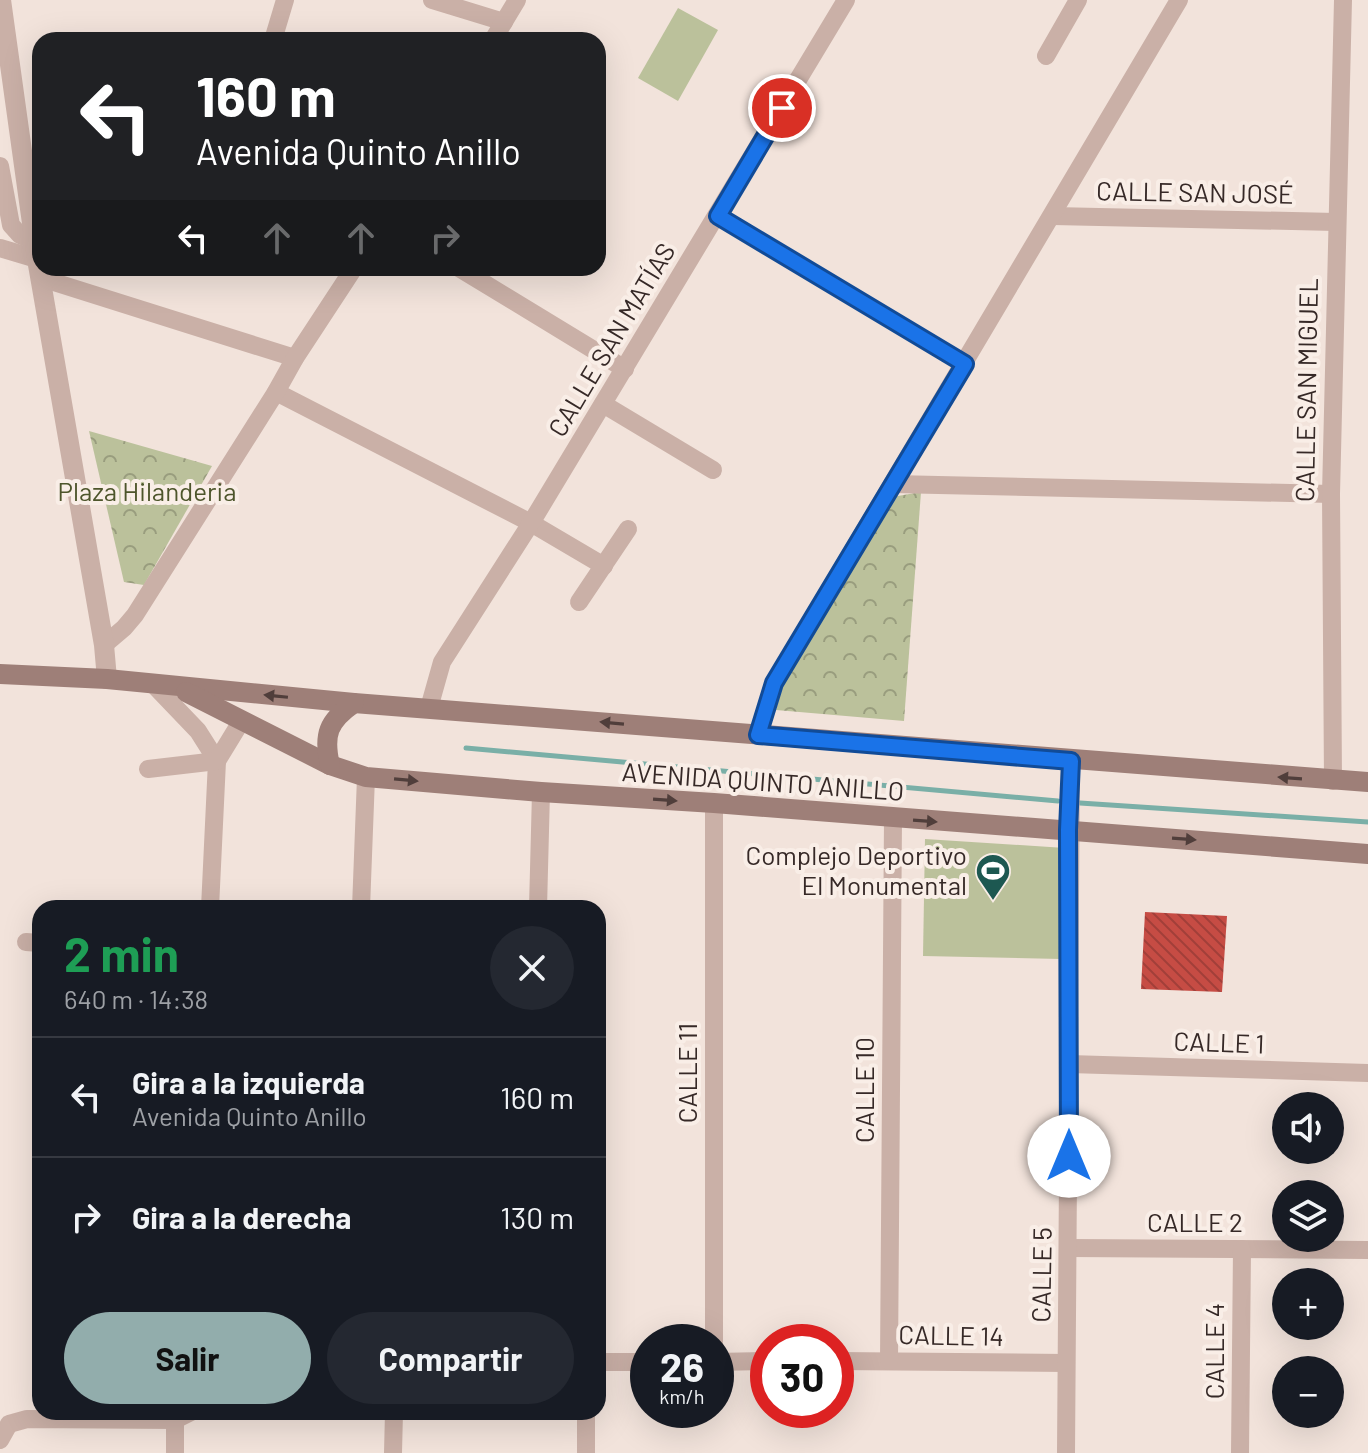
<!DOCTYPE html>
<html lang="es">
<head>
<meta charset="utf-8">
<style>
  body { margin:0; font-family:Barlow,sans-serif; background:#242831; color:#f1f3f6; height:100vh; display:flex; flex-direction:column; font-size:30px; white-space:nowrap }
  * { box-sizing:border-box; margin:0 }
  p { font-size:26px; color:#9ea1a6 }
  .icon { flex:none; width:44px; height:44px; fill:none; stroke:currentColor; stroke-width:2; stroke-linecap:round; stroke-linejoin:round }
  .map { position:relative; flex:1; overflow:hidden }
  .drawer { position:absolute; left:32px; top:900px; width:574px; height:520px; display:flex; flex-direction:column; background:#171b24; border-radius:24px; box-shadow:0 8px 32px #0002 }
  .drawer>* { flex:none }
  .banner { position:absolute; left:32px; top:32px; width:574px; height:244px; border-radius:24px; box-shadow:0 8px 32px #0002; background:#202124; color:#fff; overflow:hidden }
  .tools { position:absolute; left:1272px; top:1092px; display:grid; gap:16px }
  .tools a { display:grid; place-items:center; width:72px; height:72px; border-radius:50%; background:#171b24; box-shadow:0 8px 32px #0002; font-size:40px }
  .speed { position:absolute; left:630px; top:1324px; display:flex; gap:16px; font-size:40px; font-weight:700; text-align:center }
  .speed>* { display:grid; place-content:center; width:104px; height:104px; border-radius:50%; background:#171b24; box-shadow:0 8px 32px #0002; line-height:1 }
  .speed small { font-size:20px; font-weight:400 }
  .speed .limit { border:12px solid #d22; background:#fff; color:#111 }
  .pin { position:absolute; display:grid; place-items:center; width:68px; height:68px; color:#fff; margin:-34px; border:4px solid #fff; border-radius:50%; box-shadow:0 2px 8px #0007 }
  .me { position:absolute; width:88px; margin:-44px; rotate:0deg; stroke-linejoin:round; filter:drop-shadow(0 0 6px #0008) }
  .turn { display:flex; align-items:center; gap:28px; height:168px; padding:0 32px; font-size:36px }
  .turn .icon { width:104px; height:104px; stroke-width:2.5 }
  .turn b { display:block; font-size:56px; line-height:68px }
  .lanes { display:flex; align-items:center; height:76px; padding:0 32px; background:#0003; justify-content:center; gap:40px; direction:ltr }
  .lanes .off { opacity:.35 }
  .round { display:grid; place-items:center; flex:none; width:84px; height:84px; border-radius:42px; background:#242831 }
  .head { display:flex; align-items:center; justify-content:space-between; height:136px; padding:0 32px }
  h1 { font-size:48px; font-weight:700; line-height:60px; color:#1e9e55 }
  .button { display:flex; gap:16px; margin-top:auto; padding:16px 32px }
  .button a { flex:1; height:92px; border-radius:48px; background:#92adac; color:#111; font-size:32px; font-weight:700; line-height:92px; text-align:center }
  .button a+a { background:#242831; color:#f1f3f6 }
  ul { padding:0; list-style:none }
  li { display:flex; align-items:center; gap:24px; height:120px; padding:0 32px; border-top:2px solid #363941 }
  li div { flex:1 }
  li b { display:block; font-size:30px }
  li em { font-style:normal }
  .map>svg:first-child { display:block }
  .green { fill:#bbc19b }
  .forest { fill:url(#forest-crowns) }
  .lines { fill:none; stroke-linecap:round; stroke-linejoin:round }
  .stream { stroke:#7aafa7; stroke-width:5 }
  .building { fill:url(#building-back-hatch) }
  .minor { stroke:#cab0a7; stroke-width:18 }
  .tertiary { stroke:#cab0a7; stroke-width:20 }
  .secondary { stroke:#9e7f78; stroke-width:20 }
  .oneway { fill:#503e3b }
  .route-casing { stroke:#114b97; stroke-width:20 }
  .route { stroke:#1a73e8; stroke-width:14 }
  .labels { text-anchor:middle; stroke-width:8; stroke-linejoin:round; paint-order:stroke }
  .street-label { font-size:26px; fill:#362927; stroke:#f9eee7 }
  .park-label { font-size:26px; fill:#4d552b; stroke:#f9eee7 }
  .poi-label { font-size:26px; fill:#362927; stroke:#f9eee7; text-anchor:end }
</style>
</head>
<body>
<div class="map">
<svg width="1368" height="1453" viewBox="0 0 1368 1453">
  <defs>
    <pattern id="forest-crowns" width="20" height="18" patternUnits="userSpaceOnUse" patternTransform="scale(2)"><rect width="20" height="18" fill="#bbc19b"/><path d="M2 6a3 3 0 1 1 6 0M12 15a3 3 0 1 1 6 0" fill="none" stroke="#999d7e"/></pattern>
    <pattern id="building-back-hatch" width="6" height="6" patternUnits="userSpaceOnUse" patternTransform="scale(2)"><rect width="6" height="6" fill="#c64c44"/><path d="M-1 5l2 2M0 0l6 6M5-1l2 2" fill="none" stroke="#a23f39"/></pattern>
  </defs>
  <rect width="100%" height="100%" fill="#f2e3db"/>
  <g class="green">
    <polygon points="678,8 718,30 678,101 638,78"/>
    <polygon points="925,839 1065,848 1061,959 923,956"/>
  </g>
  <g class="forest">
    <polygon points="89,431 212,466 144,585 124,582"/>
    <polygon points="921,492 904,721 776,710 787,667 892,497"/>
  </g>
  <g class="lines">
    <g class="stream">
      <polyline points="466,748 1058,801"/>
      <polyline points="1080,803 1368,822"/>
    </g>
  </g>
  <polygon class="building" points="1145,912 1227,916 1222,992 1141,989"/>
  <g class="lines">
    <g class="minor">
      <polyline points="432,0 504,22"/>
      <polyline points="273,40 285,0"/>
      <polyline points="493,40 517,0"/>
      <polyline points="1046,56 1078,0"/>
      <polyline points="0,166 11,225 20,235 34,241"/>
      <polyline points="718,216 965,364"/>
      <polyline points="1053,216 1336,222"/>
      <polyline points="0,248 37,259"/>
      <polyline points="459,268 625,369"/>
      <polyline points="41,278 295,358"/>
      <polyline points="276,392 531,523 604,566"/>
      <polyline points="603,404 713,470"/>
      <polyline points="893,484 1331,494"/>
      <polyline points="579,602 628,529"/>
      <polyline points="104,645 124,628 135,615 276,392 295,358 354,268"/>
      <polyline points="153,684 198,731 217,761 210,908"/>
      <polyline points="429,708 442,662 531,523 846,0"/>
      <polyline points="758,735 774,683 1179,0"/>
      <polyline points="148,769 217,761 242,720"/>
      <polyline points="1333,781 1331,494 1343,0"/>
      <polyline points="714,803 714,1342"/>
      <polyline points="361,908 366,777"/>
      <polyline points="538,908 541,792"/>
      <polyline points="26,942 40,943"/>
      <polyline points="1069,1064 1368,1073"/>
      <polyline points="1069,1248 1368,1250"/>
      <polyline points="836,1361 1066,1363"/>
      <polyline points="889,1361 893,819"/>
      <polyline points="598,1362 648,1362"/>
      <polyline points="716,1362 768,1361"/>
      <polyline points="0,1440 9,1424 27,1419 175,1420 191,1412"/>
      <polyline points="175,1453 175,1420"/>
      <polyline points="393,1453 394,1412"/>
      <polyline points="586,1453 586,1412"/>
      <polyline points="1066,1453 1071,761"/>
      <polyline points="1240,1453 1242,1249"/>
    </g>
    <polyline class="tertiary" points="1,0 37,259 104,645 107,679"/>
    <g class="secondary">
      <polyline points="0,674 107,679 354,703 1368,782"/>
      <polyline points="186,692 330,765 366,777 541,792 714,803 1368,854"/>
      <path d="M330 765C323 735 328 721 354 703"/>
    </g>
  </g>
  <defs><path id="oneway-solid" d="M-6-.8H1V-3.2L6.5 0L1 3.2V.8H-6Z" transform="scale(2)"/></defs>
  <g class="oneway">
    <use href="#oneway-solid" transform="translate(276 696) rotate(-174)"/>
    <use href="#oneway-solid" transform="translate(612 723) rotate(-175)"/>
    <use href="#oneway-solid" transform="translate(1290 778) rotate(-176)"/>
    <use href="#oneway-solid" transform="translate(406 780) rotate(5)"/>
    <use href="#oneway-solid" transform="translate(665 800) rotate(4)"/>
    <use href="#oneway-solid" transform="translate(925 821) rotate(4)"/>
    <use href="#oneway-solid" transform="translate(1184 839) rotate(4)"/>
  </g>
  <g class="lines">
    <defs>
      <polyline id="route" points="782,108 718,216 965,364 774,683 758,735 1071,761 1068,830 1069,1156"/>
    </defs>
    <use href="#route" class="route-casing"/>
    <use href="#route" class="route"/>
  </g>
  <defs>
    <symbol id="stadium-pin" viewBox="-11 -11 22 30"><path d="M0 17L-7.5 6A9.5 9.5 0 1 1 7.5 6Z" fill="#1d5851" stroke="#f9eee7"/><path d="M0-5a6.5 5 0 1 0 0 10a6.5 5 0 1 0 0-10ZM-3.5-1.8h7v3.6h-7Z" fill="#fff"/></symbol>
  </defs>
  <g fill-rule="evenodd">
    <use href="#stadium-pin" x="973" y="851" width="40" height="54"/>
  </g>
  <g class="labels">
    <g class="street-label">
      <text transform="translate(1195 193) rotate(1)" y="9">CALLE SAN JOSÉ</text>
      <text transform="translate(612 340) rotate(-59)" y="9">CALLE SAN MATÍAS</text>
      <text transform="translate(1307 390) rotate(-89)" y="9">CALLE SAN MIGUEL</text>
      <text transform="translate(763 782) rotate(4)" y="9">AVENIDA QUINTO ANILLO</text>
      <text transform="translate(1219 1043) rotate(2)" y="9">CALLE 1</text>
      <text transform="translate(688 1073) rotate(-90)" y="9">CALLE 11</text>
      <text transform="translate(865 1090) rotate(-90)" y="9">CALLE 10</text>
      <text x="1195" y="1232">CALLE 2</text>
      <text transform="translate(1042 1275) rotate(-89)" y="9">CALLE 5</text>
      <text transform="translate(951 1336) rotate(1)" y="9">CALLE 14</text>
      <text transform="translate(1215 1351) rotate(-90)" y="9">CALLE 4</text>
    </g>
    <g class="park-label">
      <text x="147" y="501">Plaza Hilanderia</text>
    </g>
    <g class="poi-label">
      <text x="967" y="865">Complejo Deportivo<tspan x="967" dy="30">El Monumental</tspan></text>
    </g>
  </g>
</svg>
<div class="tools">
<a><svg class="icon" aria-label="sound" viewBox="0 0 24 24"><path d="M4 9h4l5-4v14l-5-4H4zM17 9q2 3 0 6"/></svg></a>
<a><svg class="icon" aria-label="layers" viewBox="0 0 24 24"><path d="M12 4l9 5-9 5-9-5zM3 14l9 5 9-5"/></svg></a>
<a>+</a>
<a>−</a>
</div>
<div class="speed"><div>26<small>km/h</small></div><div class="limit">30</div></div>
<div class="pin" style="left:782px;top:108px;background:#d93025"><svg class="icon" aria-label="arrive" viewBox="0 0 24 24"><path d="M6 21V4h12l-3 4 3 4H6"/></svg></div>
<svg class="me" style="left:1069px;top:1156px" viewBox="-20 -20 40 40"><circle r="19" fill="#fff"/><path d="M0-13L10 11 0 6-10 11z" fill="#1a73e8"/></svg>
<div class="banner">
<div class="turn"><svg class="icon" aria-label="left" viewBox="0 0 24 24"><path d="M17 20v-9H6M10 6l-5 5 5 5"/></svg><div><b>160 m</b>Avenida Quinto Anillo</div></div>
<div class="lanes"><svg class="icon" aria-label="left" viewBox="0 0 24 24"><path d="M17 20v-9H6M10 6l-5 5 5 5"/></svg><svg class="icon off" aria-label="ahead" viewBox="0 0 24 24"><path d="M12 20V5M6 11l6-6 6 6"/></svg><svg class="icon off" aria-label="ahead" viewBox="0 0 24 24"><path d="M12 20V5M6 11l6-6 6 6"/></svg><svg class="icon off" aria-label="right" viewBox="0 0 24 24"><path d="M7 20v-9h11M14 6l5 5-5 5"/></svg></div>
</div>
<section class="drawer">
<div class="head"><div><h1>2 min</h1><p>640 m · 14:38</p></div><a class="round"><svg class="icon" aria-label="close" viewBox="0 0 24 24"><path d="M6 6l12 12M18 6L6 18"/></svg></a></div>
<ul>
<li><svg class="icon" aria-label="left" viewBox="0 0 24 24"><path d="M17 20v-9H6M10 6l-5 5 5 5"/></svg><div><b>Gira a la izquierda</b><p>Avenida Quinto Anillo</p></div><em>160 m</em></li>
<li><svg class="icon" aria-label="right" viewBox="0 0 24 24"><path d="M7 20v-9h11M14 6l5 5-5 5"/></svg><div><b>Gira a la derecha</b></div><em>130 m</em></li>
</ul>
<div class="button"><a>Salir</a><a>Compartir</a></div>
</section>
</div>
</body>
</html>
